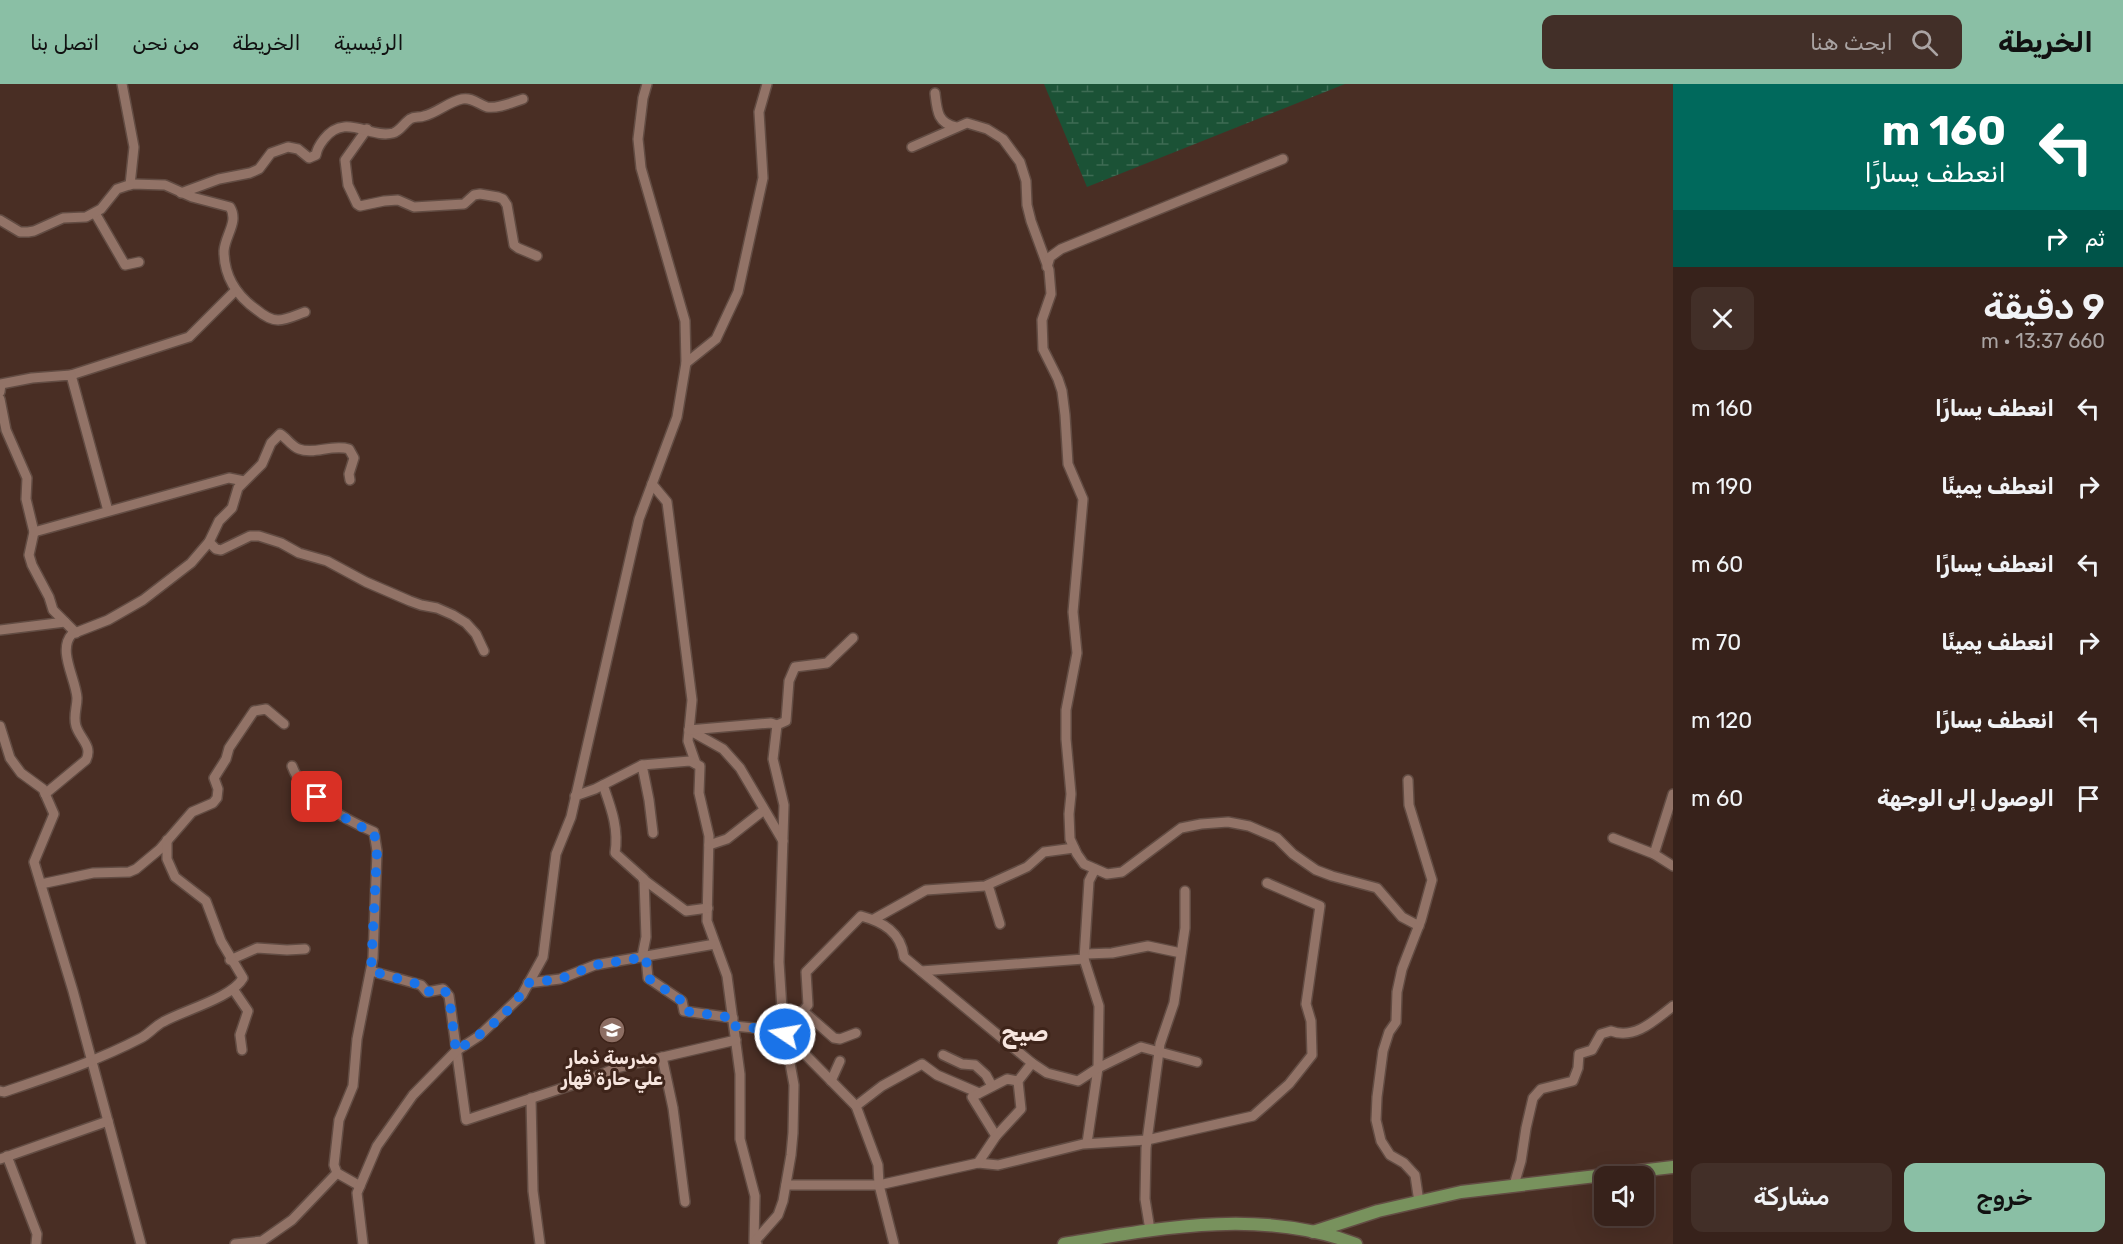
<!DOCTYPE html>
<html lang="ar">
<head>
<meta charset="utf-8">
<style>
  body { margin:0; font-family:Rubik,Vazirmatn,sans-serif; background:#422f28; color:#f1f3f6; direction:rtl; height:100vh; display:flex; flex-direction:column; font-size:22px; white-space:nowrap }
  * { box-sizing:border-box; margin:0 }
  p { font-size:20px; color:#aaa4a3 }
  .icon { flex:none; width:33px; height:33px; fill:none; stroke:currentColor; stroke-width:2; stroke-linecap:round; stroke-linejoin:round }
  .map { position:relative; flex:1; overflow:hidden; direction:ltr }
  .details { display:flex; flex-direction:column; background:#37221b; width:450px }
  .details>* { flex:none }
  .top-card { background:#00695c; color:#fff; overflow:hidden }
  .controls { position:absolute; left:1594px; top:1082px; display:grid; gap:12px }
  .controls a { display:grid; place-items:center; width:60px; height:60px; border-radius:12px; background:#37221b; box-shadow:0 6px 24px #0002,0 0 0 2px #513f3a; font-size:30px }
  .pin { position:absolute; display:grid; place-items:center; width:51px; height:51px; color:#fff; margin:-26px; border-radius:12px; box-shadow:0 3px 9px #0006 }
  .me { position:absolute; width:66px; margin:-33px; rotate:282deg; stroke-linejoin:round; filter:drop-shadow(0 0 4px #0008) }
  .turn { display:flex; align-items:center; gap:21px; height:126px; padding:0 18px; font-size:27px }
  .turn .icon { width:78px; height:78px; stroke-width:2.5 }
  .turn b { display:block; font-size:42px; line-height:51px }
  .then { display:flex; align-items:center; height:57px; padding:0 18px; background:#0003; gap:12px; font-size:22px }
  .round { display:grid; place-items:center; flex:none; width:63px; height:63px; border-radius:12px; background:#422f28 }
  .headline { display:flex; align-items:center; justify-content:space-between; height:102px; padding:0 18px }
  h1 { font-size:36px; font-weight:600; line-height:45px }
  .action { display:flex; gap:12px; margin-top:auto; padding:12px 18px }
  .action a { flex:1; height:69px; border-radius:12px; background:#8abfa5; color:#111; font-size:24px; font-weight:600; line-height:69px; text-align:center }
  .action a+a { background:#422f28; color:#f1f3f6 }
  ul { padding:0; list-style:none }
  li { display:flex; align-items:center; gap:18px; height:78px; padding:0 18px }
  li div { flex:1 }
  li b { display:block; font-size:22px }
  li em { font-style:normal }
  header { display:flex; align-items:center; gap:36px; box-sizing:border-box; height:84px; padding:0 30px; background:#8abfa5; color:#111 }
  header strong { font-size:28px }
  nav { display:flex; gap:33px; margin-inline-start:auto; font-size:21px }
  .search { width:420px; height:54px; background:#422f28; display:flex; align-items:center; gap:15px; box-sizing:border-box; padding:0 21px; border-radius:12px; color:#aaa4a3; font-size:22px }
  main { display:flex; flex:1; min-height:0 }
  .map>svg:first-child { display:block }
  .wetland { fill:url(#wetland-marsh) }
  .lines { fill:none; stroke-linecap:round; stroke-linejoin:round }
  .minor-casing { stroke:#624c43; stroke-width:12 }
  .major-casing { stroke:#624c43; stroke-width:15 }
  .minor { stroke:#927367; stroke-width:9 }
  .major { stroke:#78925d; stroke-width:12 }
  .route { stroke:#1a73e8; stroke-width:10; stroke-dasharray:0 18 }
  .labels { text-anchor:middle; stroke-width:6; stroke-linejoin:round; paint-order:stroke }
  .poi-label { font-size:18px; font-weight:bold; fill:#f7e5de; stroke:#3e241a }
  .district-label { font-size:24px; font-weight:bold; fill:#f7e5de; stroke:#3e241a }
</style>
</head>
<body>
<header>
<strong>الخريطة</strong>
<div class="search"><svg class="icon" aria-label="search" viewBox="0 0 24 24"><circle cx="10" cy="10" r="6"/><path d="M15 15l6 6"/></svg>ابحث هنا</div>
<nav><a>الرئيسية</a><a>الخريطة</a><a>من نحن</a><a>اتصل بنا</a></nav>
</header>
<main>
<section class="details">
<div class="top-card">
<div class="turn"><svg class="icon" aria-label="left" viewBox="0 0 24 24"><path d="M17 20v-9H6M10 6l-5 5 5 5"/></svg><div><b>160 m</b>انعطف يسارًا</div></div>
<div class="then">ثم<svg class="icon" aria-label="right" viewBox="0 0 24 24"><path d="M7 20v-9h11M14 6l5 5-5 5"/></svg></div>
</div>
<div class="headline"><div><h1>9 دقيقة</h1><p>660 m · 13:37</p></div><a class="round"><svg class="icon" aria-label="close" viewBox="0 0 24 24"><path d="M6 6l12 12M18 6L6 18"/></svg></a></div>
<ul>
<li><svg class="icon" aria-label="left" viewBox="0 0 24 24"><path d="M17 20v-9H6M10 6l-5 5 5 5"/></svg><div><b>انعطف يسارًا</b></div><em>160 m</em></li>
<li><svg class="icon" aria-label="right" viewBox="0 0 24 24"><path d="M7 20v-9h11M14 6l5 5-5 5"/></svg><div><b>انعطف يمينًا</b></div><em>190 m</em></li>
<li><svg class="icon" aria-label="left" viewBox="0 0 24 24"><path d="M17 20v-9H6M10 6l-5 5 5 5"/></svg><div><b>انعطف يسارًا</b></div><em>60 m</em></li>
<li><svg class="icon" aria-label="right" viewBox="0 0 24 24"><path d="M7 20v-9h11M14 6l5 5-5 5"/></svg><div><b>انعطف يمينًا</b></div><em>70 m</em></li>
<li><svg class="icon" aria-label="left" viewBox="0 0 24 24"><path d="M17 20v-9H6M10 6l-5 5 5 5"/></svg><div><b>انعطف يسارًا</b></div><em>120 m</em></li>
<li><svg class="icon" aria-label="arrive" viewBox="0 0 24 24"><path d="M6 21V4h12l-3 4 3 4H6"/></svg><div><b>الوصول إلى الوجهة</b></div><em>60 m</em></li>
</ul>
<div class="action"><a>خروج</a><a>مشاركة</a></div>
</section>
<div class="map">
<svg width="1673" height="1160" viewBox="0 0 1673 1160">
  <defs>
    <pattern id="wetland-marsh" width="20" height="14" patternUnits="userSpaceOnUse" patternTransform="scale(1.5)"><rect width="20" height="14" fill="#1b5236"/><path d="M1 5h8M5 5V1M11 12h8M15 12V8" fill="none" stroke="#3d6b53"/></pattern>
  </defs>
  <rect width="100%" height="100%" fill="#492e24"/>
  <polygon class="wetland" points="1044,0 1345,0 1087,103"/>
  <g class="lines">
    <defs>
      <g id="minor">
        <polyline points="122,0 134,63 130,101"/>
        <path d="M935 9C937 26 937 39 956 43"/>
        <polyline points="367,45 345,76 348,101 357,120 360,122 384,117 398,116 414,123 464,120 474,111 480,110 498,113 503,115 507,121 514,161 518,164 537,172"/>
        <polyline points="912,63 967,39 987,45 1003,55 1020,78 1026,97 1027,121 1031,137 1049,186 1051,210 1042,236 1043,265 1058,295 1062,307 1065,331 1068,380 1083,415 1073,528 1077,569 1066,626 1066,655 1071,710 1069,730 1070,755 1077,770 1084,780 1107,790 1122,788 1181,744 1201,740 1228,738 1249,742 1277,754 1293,770 1316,786 1332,792 1377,804 1402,833 1419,842"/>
        <path d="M181 109 219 95 250 89 259 85 271 69 288 63 298 65 309 74 316 71C317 64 320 60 324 55 345 28 370 55 393 49 400 47 404 39 410 35 415 32 419 34 424 32 437 29 448 18 462 15 472 13 478 20 487 23 498 25 513 18 523 15"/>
        <polyline points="95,129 125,181 139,178"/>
        <path d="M0 136 20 148H28L34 147 63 134 86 133 101 125 117 105 132 100 165 101 192 113 230 123C239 138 225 151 224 167 224 192 237 212 257 226 263 231 270 236 278 236 287 236 296 231 305 228"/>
        <polyline points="1047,183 1050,173 1061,165 1283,75"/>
        <polyline points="686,279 716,255 738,208 763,94 759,28 767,0"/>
        <polyline points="71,291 189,253 236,206"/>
        <polyline points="0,308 1,300 32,294 71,291 108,427"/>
        <polyline points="0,315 6,346 27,394 26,415 34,448 29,471 32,481 49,513 53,526 76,549"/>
        <polyline points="652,400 667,418 692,616 688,657 696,680"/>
        <polyline points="34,448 229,394 244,397"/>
        <polyline points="209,458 216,465 221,466 250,452 259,452 281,459 299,469 327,477 366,498 410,517 421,521 437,524 453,531 466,539 476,550 484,567"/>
        <polyline points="0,546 65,538"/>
        <polyline points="0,642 10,674 21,689 43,705 54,730 34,778 73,907 141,1160"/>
        <polyline points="689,646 723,665 740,684 783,757"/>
        <polyline points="689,646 771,639 777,641"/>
        <polyline points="642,681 690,677 700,682 699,709 709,752 707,837 727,892 740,990 740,1055 755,1112 754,1158"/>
        <path d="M292 682C303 713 346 736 374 748L377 767 373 874 357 955 353 1002 339 1036 334 1081 337 1089 360 1102"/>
        <polyline points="1408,696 1409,721 1432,796 1421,836 1402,885 1397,908 1396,938 1389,948 1383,967 1377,1013 1376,1036 1381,1057 1390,1071 1404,1079 1415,1091 1419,1118"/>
        <path d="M603 701C611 724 619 744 615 769L644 795 646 853 642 873"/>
        <path d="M45 710 86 676C93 662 80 655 76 642 73 632 77 624 77 614 76 595 57 566 72 550L108 536 143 516 191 479 209 458 219 437 232 424 238 404 262 380 271 359 280 350C287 354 291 362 299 365 314 371 331 360 349 365L354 374 349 390 350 396"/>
        <polyline points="575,712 595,705 642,681 649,716 653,749"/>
        <polyline points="1613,754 1654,770 1673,782"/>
        <polyline points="709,761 727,755 764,726"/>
        <polyline points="1654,770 1673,710"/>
        <polyline points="643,795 686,827 708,824"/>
        <polyline points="41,800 93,789 129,788 136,785 160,765 192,728 213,719 217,714 218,705 214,694 226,675 229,664 254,627 266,625 284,640"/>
        <polyline points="988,801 1000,840"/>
        <polyline points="874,835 926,806 985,802 1027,783 1044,768 1074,764"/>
        <polyline points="1086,870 1112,869 1148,862 1181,869"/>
        <polyline points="646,873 648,894 682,917 684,927 733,934"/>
        <polyline points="1084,875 1099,922 1098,984 1087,1059"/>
        <polyline points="230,876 257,864 287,866 305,865"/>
        <polyline points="371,887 421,901 427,908 443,905 449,912 466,1036 593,994 616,984 736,956"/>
        <polyline points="921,887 1084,875 1089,797 1095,785"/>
        <polyline points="528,899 560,895 595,881 715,860"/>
        <polyline points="233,905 248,927 240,951 242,966"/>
        <polyline points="803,927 834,954 840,955 856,949"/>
        <polyline points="734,942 784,947"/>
        <polyline points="943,971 962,980 975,981 986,991 992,1002"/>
        <polyline points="662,973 673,1024 685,1118"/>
        <polyline points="1032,979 1047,989 1078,997 1098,984 1141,963 1197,978"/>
        <polyline points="831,997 840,977"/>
        <path d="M0 1007 4 1008C51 992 97 977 141 954 149 950 155 942 163 938 184 926 232 914 243 894L221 857 206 817 175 793 167 775V756"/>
        <polyline points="531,1014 533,1107 540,1160"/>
        <polyline points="856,1022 882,1002 922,980 937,991 979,1009"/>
        <polyline points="996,1052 972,1013 1007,995 1018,997"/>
        <polyline points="7,1072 37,1150 36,1160"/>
        <polyline points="0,1075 108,1037"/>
        <polyline points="786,1101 879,1101 978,1079 998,1081 1083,1060 1147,1056 1253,1032 1289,1000 1312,971 1311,937 1306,920 1320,822 1267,799"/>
        <path d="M1514 1101 1521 1077 1526 1044 1533 1014 1541 1005 1573 997 1578 984 1579 970 1592 966 1601 950 1611 947C1635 956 1655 936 1673 922"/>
        <polyline points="1150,1146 1145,1115 1146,1064 1160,960 1174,919 1185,844 1185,807"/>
        <polyline points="235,1160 262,1157 292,1136 337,1089"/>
        <polyline points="363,1160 357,1109 377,1062 413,1011 456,967 479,952 522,911 543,873 556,770 571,733 639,435 677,333 686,279 685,237 641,84 638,55 643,14 647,0"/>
        <polyline points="757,1160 755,1157 778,1131 783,1117 791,1071 793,1049 794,1001 783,941 779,878 784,721 773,675 777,641 786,637 789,597 795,583 827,579 853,554"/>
        <path d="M894 1160 879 1101 878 1081 856 1022 785 950 808 921 806 888 861 832C883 838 901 848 904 873L1032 979 1018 997 1021 1025 996 1052 978 1079"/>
      </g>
      <g id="major">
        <polyline points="1313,1148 1378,1127 1461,1108 1673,1083"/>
        <path d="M1064 1160C1159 1144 1262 1124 1356 1160"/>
      </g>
    </defs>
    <use href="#minor" class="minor-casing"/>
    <use href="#major" class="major-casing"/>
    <use href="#minor" class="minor"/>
    <use href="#major" class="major"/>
  </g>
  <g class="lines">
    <path class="route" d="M317 713 352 739 374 748 377 767 371 887 421 901 427 908 443 905 449 912 456 967C482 950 513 927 528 899L560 895 595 881 646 873 648 894 682 917 684 927 733 934 734 942 784 947 785 950"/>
  </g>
  <defs>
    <symbol id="school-disc" viewBox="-11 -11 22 22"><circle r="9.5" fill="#8d6e63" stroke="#3e241a"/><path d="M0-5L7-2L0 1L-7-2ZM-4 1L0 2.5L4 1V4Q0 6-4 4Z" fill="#fff"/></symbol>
  </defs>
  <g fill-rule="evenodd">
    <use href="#school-disc" x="597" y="931" width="30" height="30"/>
  </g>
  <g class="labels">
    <g class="poi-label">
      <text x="612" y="980">مدرسة ذمار<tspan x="612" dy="21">علي حارة قهار</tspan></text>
    </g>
    <g class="district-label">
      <text x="1025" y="957">صيح</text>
    </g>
  </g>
</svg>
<div class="controls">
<a><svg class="icon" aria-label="sound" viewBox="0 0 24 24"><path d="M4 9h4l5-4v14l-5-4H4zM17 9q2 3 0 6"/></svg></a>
</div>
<div class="pin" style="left:317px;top:713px;background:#d93025"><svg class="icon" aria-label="arrive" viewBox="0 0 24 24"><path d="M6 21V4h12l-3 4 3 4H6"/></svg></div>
<svg class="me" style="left:785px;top:950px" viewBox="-20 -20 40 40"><circle r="17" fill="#1a73e8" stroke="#fff" stroke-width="3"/><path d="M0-11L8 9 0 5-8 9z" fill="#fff"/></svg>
</div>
</main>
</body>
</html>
